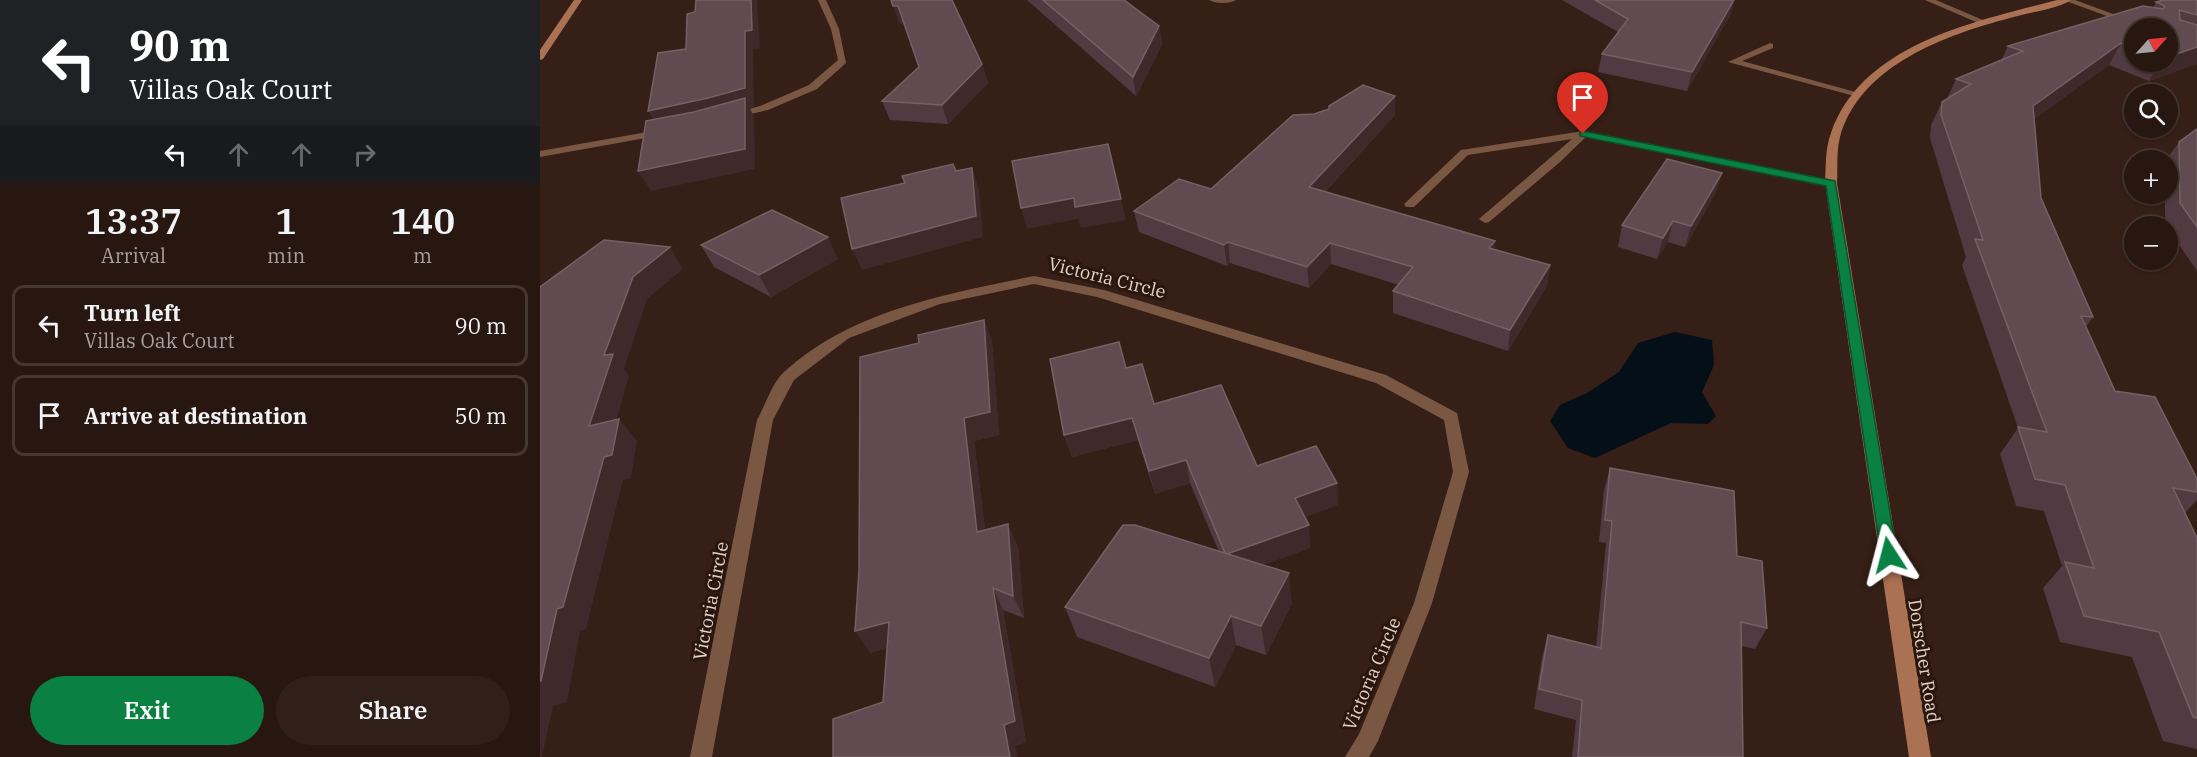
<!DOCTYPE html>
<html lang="en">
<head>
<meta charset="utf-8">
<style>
  body { margin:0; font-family:"IBM Plex Serif",serif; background:#302019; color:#f1f3f6; height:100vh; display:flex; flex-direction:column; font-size:22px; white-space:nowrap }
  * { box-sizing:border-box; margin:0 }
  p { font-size:20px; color:#a59f9f }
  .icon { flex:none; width:33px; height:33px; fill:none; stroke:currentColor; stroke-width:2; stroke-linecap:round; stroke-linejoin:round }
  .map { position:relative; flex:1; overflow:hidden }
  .details { display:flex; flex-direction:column; background:#281710; width:540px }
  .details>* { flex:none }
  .guide { background:#202124; color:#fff; overflow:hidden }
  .needle { width:39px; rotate:63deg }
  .fabs { position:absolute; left:1584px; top:18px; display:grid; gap:12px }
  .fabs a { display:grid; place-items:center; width:54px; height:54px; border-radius:50%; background:#281710; box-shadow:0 2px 4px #0004,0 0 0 2px #443630; font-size:30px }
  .pin { position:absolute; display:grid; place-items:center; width:51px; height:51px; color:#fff; margin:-62px -26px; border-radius:50% 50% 50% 0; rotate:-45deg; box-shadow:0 0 6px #0007 }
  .pin .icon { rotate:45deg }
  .me { position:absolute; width:66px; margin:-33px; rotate:351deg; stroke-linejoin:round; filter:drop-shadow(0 0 4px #0008) }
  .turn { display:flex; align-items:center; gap:21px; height:126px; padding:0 30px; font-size:27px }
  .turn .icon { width:78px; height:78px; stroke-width:2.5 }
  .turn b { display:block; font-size:42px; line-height:51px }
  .lanes { display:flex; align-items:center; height:57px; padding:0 30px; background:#0003; justify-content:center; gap:30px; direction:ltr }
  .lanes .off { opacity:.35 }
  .eta { display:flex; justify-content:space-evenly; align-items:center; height:102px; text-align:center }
  .eta b { font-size:36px; font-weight:600; line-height:42px }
  .primary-button { display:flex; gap:12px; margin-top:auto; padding:12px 30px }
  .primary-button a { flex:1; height:69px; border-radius:36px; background:#0b8043; color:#fff; font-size:24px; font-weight:600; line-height:69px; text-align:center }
  .primary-button a+a { background:#302019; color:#f1f3f6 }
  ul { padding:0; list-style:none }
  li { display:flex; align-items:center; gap:18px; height:81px; margin:0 12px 9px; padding:0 18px; border:3px solid #443630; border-radius:12px }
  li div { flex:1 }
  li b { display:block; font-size:22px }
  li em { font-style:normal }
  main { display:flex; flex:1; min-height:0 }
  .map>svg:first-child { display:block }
  .water { fill:#040f18 }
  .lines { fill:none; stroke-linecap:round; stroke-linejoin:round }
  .lane { fill:#7a5743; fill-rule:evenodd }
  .street { fill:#7a5743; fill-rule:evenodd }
  .secondary { fill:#aa7152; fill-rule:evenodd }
  .wall { fill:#523a42; fill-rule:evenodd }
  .shaded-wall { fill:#40292a }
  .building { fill:#614b51; stroke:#756064; stroke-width:1.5 }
  .route { fill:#0b8043; stroke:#07532c; stroke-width:1.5 }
  .labels { text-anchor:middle; stroke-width:6; stroke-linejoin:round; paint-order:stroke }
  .street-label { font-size:18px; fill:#e0d1cb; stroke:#2b160c }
</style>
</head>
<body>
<main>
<section class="details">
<div class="guide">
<div class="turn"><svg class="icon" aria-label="left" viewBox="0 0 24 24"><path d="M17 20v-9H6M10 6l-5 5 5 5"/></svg><div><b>90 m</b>Villas Oak Court</div></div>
<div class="lanes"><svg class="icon" aria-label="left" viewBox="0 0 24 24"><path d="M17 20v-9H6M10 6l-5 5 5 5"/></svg><svg class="icon off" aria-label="ahead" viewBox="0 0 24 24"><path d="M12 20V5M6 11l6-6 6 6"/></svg><svg class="icon off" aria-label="ahead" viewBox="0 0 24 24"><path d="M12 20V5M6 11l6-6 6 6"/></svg><svg class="icon off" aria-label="right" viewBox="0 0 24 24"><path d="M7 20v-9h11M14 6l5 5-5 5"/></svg></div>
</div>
<div class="eta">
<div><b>13:37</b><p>Arrival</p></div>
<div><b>1</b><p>min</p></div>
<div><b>140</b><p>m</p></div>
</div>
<ul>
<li><svg class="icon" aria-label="left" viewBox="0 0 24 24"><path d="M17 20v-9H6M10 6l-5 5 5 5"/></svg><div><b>Turn left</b><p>Villas Oak Court</p></div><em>90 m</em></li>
<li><svg class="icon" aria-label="arrive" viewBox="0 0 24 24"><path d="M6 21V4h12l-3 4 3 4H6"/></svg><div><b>Arrive at destination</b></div><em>50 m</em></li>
</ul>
<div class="primary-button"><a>Exit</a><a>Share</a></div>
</section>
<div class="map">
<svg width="1657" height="757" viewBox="0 0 1657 757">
  <rect width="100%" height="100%" fill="#351f16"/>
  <polygon class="water" points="1135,332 1172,340 1174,365 1162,392 1176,416 1168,424 1131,423 1055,458 1028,448 1010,421 1020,405 1047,393 1079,372 1098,343"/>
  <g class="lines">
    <g class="lane">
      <polygon points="1385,0 1396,0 1450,23 1443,25"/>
      <polygon points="1230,43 1233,44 1233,48 1202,61 1323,94 1318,97 1188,62"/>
      <polygon points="1043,131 1048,134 1047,136 1020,162 949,222 945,223 939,219 1032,139 928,155 874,207 866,207 864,204 921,150"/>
    </g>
    <g class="street">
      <polygon points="278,0 286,0 299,29 306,63 277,89 228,110 187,119 187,115 220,106 269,85 298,60 291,29"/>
      <path d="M669 0H696C690 4 675 4 669 0Z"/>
      <polygon points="1523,0 1535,0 1611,28 1600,28"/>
      <polygon points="124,129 129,132 128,134 0,157 0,151"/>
      <polygon points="1043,131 1291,180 1297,183 1291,186 1039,136 1038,134"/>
      <path d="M494 276 564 290 846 375 917 413 929 472 892 603 838 741 829 757H805L819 734 874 603 913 472 904 420 836 383 557 297 494 284 400 304 309 338 254 380 233 420 172 757H150L217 420C225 406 232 383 244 372 312 310 407 294 494 276Z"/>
    </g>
    <g class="secondary">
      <polygon points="34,0 42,0 3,59 0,60 0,50"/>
      <path d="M1517 0H1531C1516 10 1488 12 1470 18 1406 35 1320 65 1300 137 1296 152 1298 168 1297 183L1391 757H1369L1285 183C1286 166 1285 149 1291 133 1322 43 1437 21 1517 0Z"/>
    </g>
  </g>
  <g class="wall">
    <polygon points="351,0 442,64 448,83 408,124 350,120 342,101 379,67 364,23 360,24"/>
    <polygon points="487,0 584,0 619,26 622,44 596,96"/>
    <polygon points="1022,0 1194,0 1190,15 1147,91 1058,72 1062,54 1078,32"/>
    <path d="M1657 0V64L1609 81 1569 65 1494 119 1501 198 1553 317 1546 327 1575 391 1657 479V500L1645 513 1657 538V749L1623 741 1592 657 1520 642 1503 588 1522 566 1504 511 1476 506 1460 454 1478 428 1422 265 1426 257 1390 138 1391 125 1402 102 1407 99 1416 79 1461 61 1468 46 1613 8 1616 2ZM1594 28 1628 62H1594Z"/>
    <polygon points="855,96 855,115 785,192 955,241 954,249 1010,265 1007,286 968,351 853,313 853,291 859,285 791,264 769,288 690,263 687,266 599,232 594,211 671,189 774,114"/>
    <polygon points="1657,129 1657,271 1625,224 1625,194 1628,194 1628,160 1626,160 1639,142"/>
    <polygon points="1182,173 1175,194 1145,247 1128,242 1117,259 1078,247 1082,225"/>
    <polygon points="161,245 298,259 231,297 174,267"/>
    <polygon points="444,320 452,342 459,435 434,441 445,530 478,546 484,618 463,610 486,742 475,746 343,702 347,648 330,653 379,343"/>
    <polygon points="586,368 614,404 717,466 797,483 798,505 765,517 770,548 722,565 752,603 726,655 696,645 675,687 537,637 525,607 679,552 650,483 615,494 598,440 532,457 524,435"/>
    <polygon points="1070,468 1197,556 1227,628 1215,649 1202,646 1203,757 1032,757 1036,720 994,709 1002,657 1008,635 1056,647 1066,543 1059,542 1064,490"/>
  </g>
  <g class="shaded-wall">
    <polygon points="211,0 217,0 220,48 213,49 214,107 210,108 214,118 215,169 111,191 98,171 119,130 108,111 205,31"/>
    <polygon points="1194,0 1190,15 1147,91 1152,72"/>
    <polygon points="353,6 358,6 364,23 360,24"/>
    <polygon points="619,26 622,44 596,96 593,77"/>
    <polygon points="1581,43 1569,65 1481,129 1493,106"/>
    <polygon points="1657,47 1657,64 1609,81 1620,62 1628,62 1628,57"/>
    <polygon points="442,64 448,83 408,124 402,105"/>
    <polygon points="855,96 855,115 770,208 769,187"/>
    <polygon points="432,168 439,189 443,237 322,270 312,249"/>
    <polygon points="1182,173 1175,194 1145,247 1151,226"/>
    <polygon points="534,198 581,199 586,220 541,228 538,219 487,229 481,208"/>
    <polygon points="1133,221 1128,242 1117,259 1123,238"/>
    <polygon points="288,237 298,259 231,297 219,275"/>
    <polygon points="955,241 952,262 949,248"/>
    <polygon points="688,242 690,263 687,266 684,245"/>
    <polygon points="790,243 791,264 769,288 767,267"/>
    <polygon points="130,247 143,269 107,299 84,369 89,376 68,449 49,426 64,355 93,277"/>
    <polygon points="1010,265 1007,286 968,351 970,330"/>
    <polygon points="444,320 452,342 459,435 434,441 448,554 437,532 424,418"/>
    <polygon points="592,418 598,440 532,457 524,435"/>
    <polygon points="79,419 97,441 91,478 83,480 46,629 40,631 27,702 13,706 2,757 0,757 0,681 17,609 64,457"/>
    <polygon points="646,460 650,483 615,494 609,471"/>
    <polygon points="797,483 798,505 757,520 755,498"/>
    <polygon points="468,524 478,546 484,618 473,596"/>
    <polygon points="769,525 770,548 690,577 686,555"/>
    <polygon points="749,573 752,603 726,655 721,626"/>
    <polygon points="453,588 463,610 486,742 475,746 478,757 470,757 464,725"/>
    <polygon points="691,616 696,645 675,687 669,658"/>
    <polygon points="349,622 363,644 330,653 315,631"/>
  </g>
  <g class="building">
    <polygon points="156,0 211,0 212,30 205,31 205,88 168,98 108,111 118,53 146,49 147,14 155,12"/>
    <polygon points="351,0 412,0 442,64 402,105 342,101 379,67 358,6 353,6"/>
    <polygon points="503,0 584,0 619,26 593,77"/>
    <polygon points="1055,0 1194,0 1152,72 1062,54 1088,19"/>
    <polygon points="1623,0 1657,0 1657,15 1639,10 1640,20 1657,25 1657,47 1628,57 1628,28 1594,28 1594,48 1581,43 1493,106 1501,198 1553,317 1541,316 1575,391 1615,397 1657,479 1657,492 1633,488 1657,538 1657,718 1653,717 1619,632 1544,616 1525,562 1554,568 1525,485 1495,479 1478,427 1507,432 1435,239 1443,240 1401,115 1402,102 1431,84 1416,79 1483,51 1468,46 1603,6 1623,9 1625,6 1616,2"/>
    <polygon points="823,85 855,96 769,187 955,241 949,248 1010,265 970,330 853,291 873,267 790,243 767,267 688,242 684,245 594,211 639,179 671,189 753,115 774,114 789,109 789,106"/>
    <polygon points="205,98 205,149 98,171 106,121 154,112"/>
    <polygon points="1657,129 1657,227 1640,203 1639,142"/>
    <polygon points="568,144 581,199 535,207 534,198 481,208 472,161"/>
    <polygon points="1127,159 1182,173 1151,226 1133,221 1123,238 1082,225"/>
    <polygon points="413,164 416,171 432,168 436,216 312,249 301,198 365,183 362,176"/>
    <polygon points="232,210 288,237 219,275 161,245"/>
    <polygon points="64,240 130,247 93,277 64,355 73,354 49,426 79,419 72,455 64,457 23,607 17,609 1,681 0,681 0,287"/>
    <polygon points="444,320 450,412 424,418 437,532 468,524 473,596 453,588 475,721 464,725 470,757 293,757 293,719 343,702 349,622 315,631 319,571 320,357 379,343 378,335"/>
    <polygon points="579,342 586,368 602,364 614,404 681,385 717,466 776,446 797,483 755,498 769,525 687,554 685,553 646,460 609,471 592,418 524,435 510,359"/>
    <polygon points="1070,468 1194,491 1197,556 1222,561 1227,628 1201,622 1203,757 1038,757 1042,700 999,689 1008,635 1061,648 1072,521 1065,520"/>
    <polygon points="583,525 595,525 749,573 721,626 691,616 669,658 525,607"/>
  </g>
  <polygon class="route" points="1043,131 1295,181 1357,555 1355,560 1349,562 1343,560 1341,555 1286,186 1040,136 1040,132"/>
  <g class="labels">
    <g class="street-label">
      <text transform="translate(567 278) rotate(14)" y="6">Victoria Circle</text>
      <text transform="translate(171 601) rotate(-79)" y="6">Victoria Circle</text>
      <text transform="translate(1384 661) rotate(81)" y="6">Dorscher Road</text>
      <text transform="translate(832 674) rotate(-67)" y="6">Victoria Circle</text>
    </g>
  </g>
</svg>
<div class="fabs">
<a><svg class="needle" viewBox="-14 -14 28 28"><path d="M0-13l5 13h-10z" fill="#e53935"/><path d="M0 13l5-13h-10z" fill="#a59f9f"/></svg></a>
<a><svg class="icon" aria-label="search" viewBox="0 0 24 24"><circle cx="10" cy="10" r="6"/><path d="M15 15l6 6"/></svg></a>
<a>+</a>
<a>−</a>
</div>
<div class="pin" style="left:1043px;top:134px;background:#d93025"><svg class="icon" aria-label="arrive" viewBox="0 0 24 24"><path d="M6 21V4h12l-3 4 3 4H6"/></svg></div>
<svg class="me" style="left:1349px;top:555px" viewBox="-20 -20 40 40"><path d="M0-17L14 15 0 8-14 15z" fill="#0b8043" stroke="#fff" stroke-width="4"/></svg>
</div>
</main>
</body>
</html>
